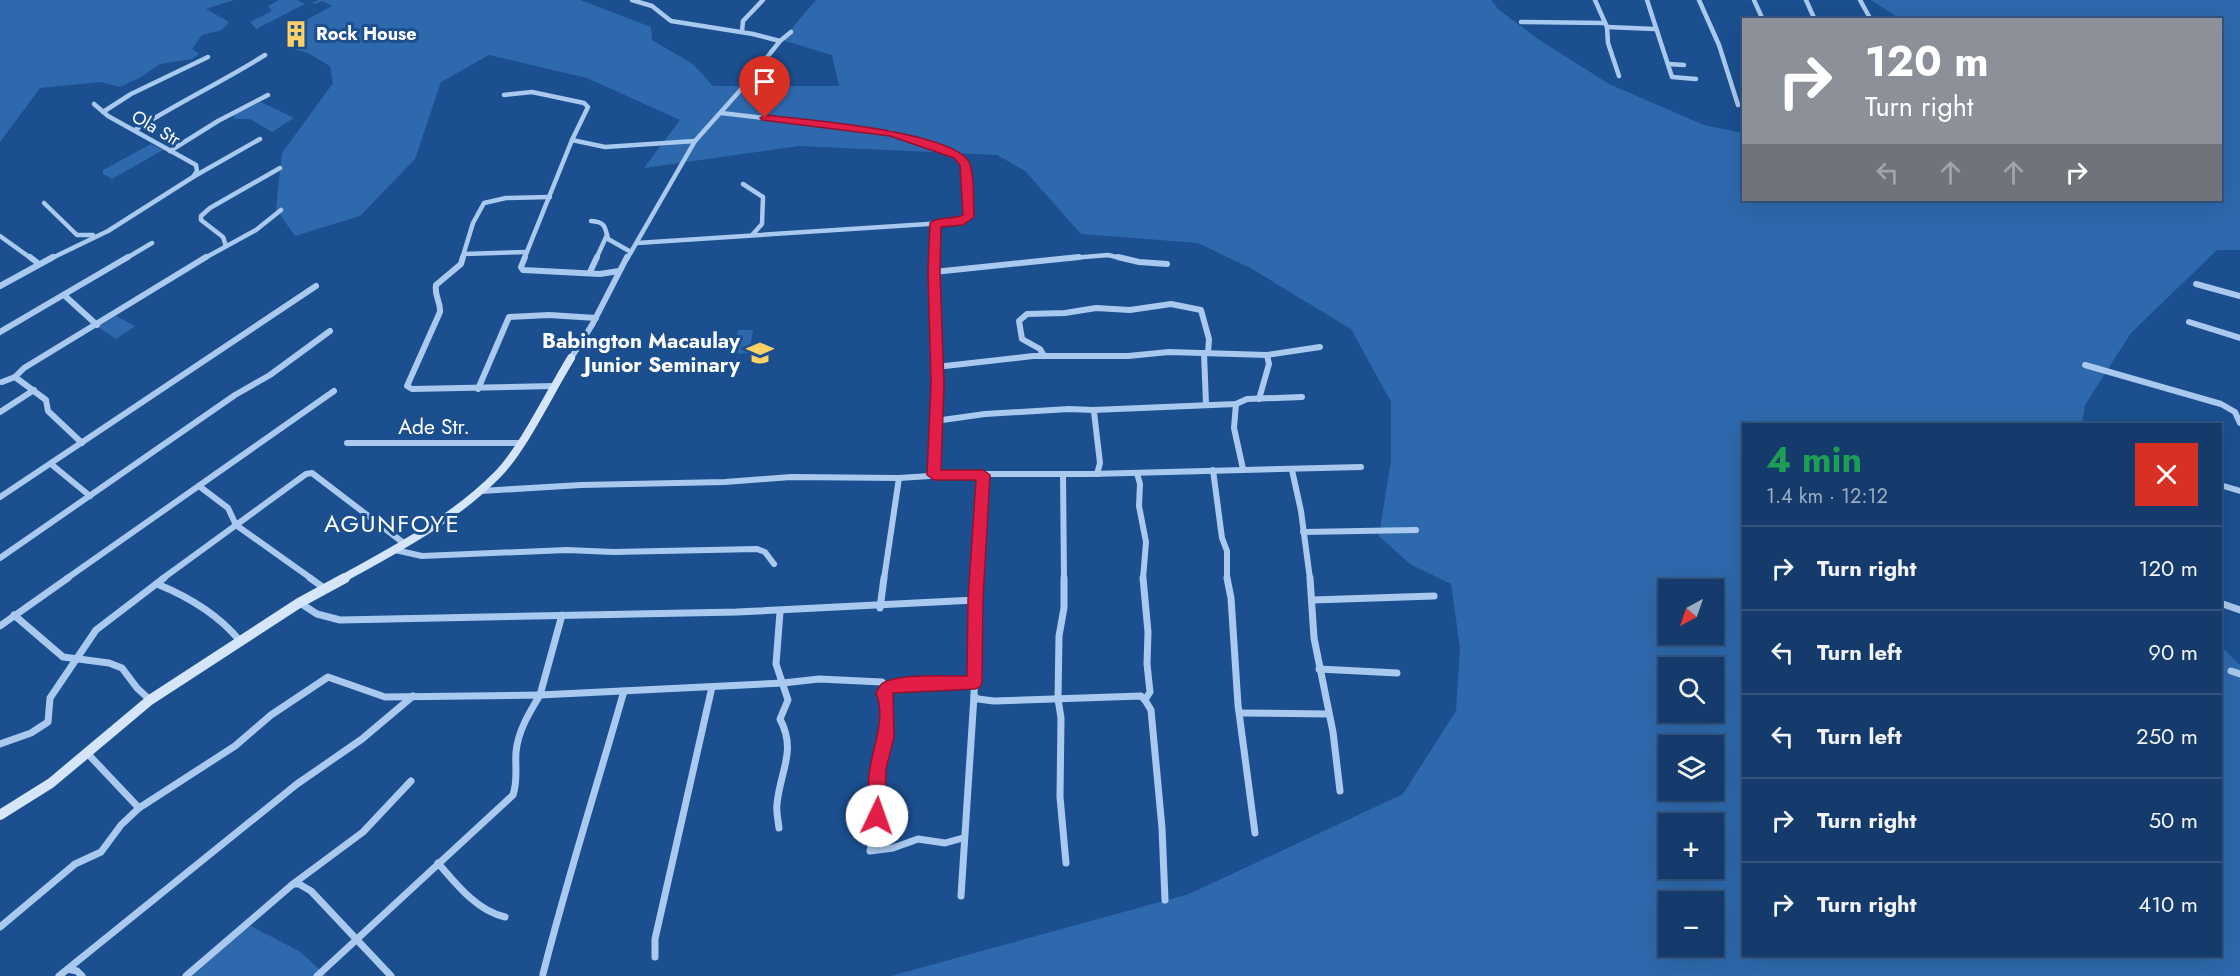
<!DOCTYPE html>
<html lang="en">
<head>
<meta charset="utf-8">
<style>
  body { margin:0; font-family:Jost,sans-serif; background:#1d4271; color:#f1f3f6; height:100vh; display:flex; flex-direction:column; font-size:22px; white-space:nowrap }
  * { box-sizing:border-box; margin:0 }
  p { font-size:20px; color:#9dadc1 }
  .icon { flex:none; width:33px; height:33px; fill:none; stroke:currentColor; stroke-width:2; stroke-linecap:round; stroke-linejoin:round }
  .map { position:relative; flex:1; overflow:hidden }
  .drawer { position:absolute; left:1742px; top:423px; width:480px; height:534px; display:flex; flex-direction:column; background:#143b6b; border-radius:0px; box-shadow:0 6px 24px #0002,0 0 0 2px #33557e }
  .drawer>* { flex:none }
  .guide { position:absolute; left:1742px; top:18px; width:480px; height:183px; border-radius:0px; box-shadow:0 6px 24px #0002,0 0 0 2px #33557e; background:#8c9099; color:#fff; overflow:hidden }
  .needle { width:39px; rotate:220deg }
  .tools { position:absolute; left:1658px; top:579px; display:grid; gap:12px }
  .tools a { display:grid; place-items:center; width:66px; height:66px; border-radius:0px; background:#143b6b; box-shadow:0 6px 24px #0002,0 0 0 2px #33557e; font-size:30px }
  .pin { position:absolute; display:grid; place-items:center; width:51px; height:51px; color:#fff; margin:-62px -26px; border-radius:50% 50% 50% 0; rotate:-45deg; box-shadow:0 0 6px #0007 }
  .pin .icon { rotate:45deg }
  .me { position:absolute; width:66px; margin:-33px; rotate:3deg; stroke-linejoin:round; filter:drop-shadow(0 0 4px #0008) }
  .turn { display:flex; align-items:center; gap:21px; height:126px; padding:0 24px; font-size:27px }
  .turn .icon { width:78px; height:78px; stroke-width:2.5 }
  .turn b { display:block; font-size:42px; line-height:51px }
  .lanes { display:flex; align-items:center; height:57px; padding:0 24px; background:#0003; justify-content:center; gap:30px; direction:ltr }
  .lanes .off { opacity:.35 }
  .round { display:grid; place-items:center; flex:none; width:63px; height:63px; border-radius:0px; background:#1d4271 }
  .head { display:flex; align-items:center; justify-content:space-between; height:102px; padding:0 24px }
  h1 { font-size:36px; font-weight:700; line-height:45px; color:#1e9e55 }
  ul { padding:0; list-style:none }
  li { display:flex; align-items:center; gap:18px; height:84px; padding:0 24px; border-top:2px solid #33557e }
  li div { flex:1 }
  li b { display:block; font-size:22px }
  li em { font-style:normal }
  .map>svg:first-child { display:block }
  .green { fill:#2e69ad; fill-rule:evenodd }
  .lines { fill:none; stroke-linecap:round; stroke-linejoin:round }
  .street-far2 { stroke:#a9c9ee; stroke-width:4.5 }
  .street-far1 { stroke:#a9c9ee; stroke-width:6 }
  .street { stroke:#a9c9ee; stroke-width:7 }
  .secondary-far1 { stroke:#d6e6fa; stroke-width:8 }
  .secondary { stroke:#d6e6fa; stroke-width:10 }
  .route { fill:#e11d48; stroke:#92132f; stroke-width:1.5 }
  .labels { text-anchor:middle; stroke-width:6; stroke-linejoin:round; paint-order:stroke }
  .far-poi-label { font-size:18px; font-weight:bold; fill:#fff; stroke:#1b4f8f; text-anchor:start }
  .far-street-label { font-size:18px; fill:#fff; stroke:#1b4f8f }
  .poi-label { font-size:21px; font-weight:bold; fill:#fff; stroke:#1b4f8f; text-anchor:end }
  .street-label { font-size:21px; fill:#fff; stroke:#1b4f8f }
  .quarter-label { font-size:24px; letter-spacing:1.5px; fill:#fff; stroke:#1b4f8f }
</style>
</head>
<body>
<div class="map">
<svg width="2240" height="976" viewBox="0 0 2240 976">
  <rect width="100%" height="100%" fill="#1b4f8f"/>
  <g class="green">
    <polygon points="0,0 234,0 206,9 229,22 222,30 202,35 192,49 199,54 192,59 160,64 141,77 120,87 101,82 40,88 0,142"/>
    <polygon points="279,0 297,0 305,4 256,29 250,22 272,11 268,6"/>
    <path d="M318 0H580L651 27 652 40 693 64 713 86H839L832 55 782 40 816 0H1491L1499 10 1538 39 1609 84 1704 125 1743 133V200H2220V20L1900 19 1871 0H2240V250H2217L2131 333 2085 405 2082 424H1743V956H2220V645L2240 665V976H891L1189 894 1403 794 1456 711 1460 648 1451 584 1410 564 1379 536 1391 460V402L1351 329 1252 269 1198 243 1081 234 1025 171 997 155 799 146 644 168 680 120 587 78 489 55 441 82 415 159 360 216 295 236 276 209 282 153 333 83 330 66 308 53 286 47 298 41 289 29 332 6 322 1 315 4 312 3ZM1668 590H1713V634H1668ZM1668 668H1713V712H1668ZM1668 746H1713V790H1668ZM1668 824H1713V868H1668ZM1668 902H1713V946H1668Z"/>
    <polygon points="261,102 294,118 272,132 250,119 235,119 233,115"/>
    <polygon points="151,144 163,150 112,179 103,174 103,170"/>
    <polygon points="116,316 135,326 116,339 98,327"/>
    <polygon points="738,330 753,330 749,353 734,354"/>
    <polygon points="245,923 299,951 327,976 182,976"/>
  </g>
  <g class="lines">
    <g class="street-far2">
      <polyline points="632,0 652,6 671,21 753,34 780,41"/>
      <polyline points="1595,0 1607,27 1608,43 1619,76"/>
      <polyline points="1647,0 1672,77 1696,79"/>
      <polyline points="1699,0 1719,45 1738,105"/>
      <polyline points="1754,0 1763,20"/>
      <polyline points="1806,0 1815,20"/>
      <polyline points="1860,0 1871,20"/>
      <polyline points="1521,22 1605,23"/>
      <polyline points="1607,27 1655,29"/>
      <polyline points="742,31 743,21 763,0"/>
      <polyline points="1669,64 1684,65"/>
      <polyline points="504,95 532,92 584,103 588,107 572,140 524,259"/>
      <polyline points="94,104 108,116 196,165 197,171 193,177"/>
      <polyline points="103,112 131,94 208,57"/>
      <path d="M135 130C177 103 222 82 265 55"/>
      <polyline points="572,140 605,147 695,141"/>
      <polyline points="170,151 218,121 268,95"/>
      <polyline points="743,184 763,197 762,224 753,234"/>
      <polyline points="44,203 77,235 93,235"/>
      <path d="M591 221C605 222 605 226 608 239L631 252"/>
      <polyline points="0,236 32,259"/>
      <polyline points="637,243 959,222 969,217 965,165 958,156 892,133 721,113"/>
      <polyline points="226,246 223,237 201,220 201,216 210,208 280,168"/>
      <polyline points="464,254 527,252"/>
      <polyline points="50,259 108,231 193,177 260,139"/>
      <polyline points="125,259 152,243"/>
      <polyline points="203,259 256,230 281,210"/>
      <polyline points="462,259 473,223 484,203 506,198 550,197"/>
      <polyline points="596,259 607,235"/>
      <polyline points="627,259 695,141 745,85 780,41 791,32"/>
      <polyline points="934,259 935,223"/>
      <polyline points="1060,259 1108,255 1125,259"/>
    </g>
    <g class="street-far1">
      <polyline points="30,257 39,264"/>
      <path d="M463 257 461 264 436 285C434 296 441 302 440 312L407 386 412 389 554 386"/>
      <polyline points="525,257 521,267 523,270 600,274 619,271"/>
      <polyline points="1118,257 1139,262 1167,264"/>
      <polyline points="590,272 597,257"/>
      <polyline points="934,272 1079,257"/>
      <polyline points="2196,284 2240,296"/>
      <polyline points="0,286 53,257"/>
      <polyline points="64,295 97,325"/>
      <polyline points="2189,322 2240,338"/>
      <polyline points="0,332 128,257"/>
      <polyline points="1204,353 1206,404"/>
      <polyline points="1044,356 1040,349 1022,339 1019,321 1027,314 1065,313 1096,308 1130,310 1171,304 1201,310 1209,339 1208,353"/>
      <polyline points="571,358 592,325 627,257"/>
      <polyline points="2085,365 2221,404 2235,412 2240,423"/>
      <polyline points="936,367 1033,356 1128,356 1169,352 1267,355 1320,347"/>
      <polyline points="15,377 46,400 48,411 82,443"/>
      <polyline points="2,382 15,377 24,368 206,257"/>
      <polyline points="478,389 509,317 549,315 596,318"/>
      <polyline points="1259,399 1269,364 1267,355"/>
      <polyline points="1236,404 1234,428 1243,469"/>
      <polyline points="0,412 34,390"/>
      <polyline points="1094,412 1100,463 1097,474"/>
      <polyline points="935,421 985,414 1069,409 1093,410 1236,404 1247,399 1302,397"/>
      <polyline points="347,443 520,443"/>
      <polyline points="51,464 90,496"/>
      <polyline points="1213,470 1222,538 1227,551 1227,579"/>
      <polyline points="1292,470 1301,511 1310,579"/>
      <polyline points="1137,473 1140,484 1139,506 1146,542 1143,579"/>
      <polyline points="1063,474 1064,579"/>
      <polyline points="934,475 937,384 934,257"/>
      <polyline points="2220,485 2240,491"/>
      <polyline points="199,486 228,508 236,525 312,579"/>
      <polyline points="481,491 581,485 725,482 791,477 899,478 961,474 1091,474 1361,467"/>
      <polyline points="0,497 316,286"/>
      <polyline points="1303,532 1416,530"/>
      <polyline points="395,550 422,556 567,550 613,552 757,549 765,552 774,564"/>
      <polyline points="0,558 235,395 270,375 330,331"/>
      <polyline points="66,579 334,391"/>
      <polyline points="162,579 306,474 312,473 405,544"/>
      <polyline points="884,579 899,478"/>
      <polyline points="977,579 983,475"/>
    </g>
    <g class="street">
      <polyline points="310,578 324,588"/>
      <polyline points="1064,578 1064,608 1059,636 1058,699 1061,718 1060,797 1066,863"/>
      <polyline points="1227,578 1231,598 1238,705 1255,833"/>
      <polyline points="1310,578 1314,638 1333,732 1340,791"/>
      <path d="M157 584C189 597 218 614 240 641"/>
      <polyline points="1313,600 1434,596"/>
      <polyline points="300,603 317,614 340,620 737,612 975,600"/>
      <polyline points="2220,603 2240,610"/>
      <polyline points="880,608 884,578"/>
      <polyline points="14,615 63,657 109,663 122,668 137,688 150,700"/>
      <polyline points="562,615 540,695 783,683 819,679 882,682 888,688 975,682"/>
      <polyline points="0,626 68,578"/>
      <polyline points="1319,669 1397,673"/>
      <polyline points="2231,671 2240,674"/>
      <polyline points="888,688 883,692 887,697 886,737 878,769 876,826 870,851 893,848 918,839 945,843 963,838"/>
      <polyline points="974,696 978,699 994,701 1141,696 1145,700 1150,692 1147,664 1148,632 1143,578"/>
      <polyline points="1145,700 1151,710 1162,828 1165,900"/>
      <polyline points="1240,713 1328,714"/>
      <polyline points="0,744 31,733 48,722 50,698 96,630 164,578"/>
      <polyline points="87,753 139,808"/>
      <path d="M779 828C778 820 776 811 777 804 780 771 797 751 780 719L788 700 776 664 780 612"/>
      <path d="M438 863C456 884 477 911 505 917"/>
      <polyline points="294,884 299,884 311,891 391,976"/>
      <polyline points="961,896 974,696 977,578"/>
      <path d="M0 927 75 864 101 852 121 825 139 808 235 746 271 715 328 677 385 697 540 695C529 713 518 731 516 752 515 767 518 781 513 795L317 976"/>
      <polyline points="655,957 655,939 712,687"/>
      <polyline points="68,969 77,971 82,976"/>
      <path d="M543 974C567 879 597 786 624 691"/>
      <polyline points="59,976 297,784 362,739 413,696"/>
      <polyline points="186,976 293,884 363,832 411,781"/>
    </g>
    <path class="secondary-far1" d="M342 579C396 549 454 519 498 474 524 447 550 392 571 358"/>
    <polyline class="secondary" points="0,815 51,783 150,700 299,603 345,578"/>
  </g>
  <path class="route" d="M765 115C803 119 951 131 969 162 975 172 973 204 974 217L963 225 941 227 940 272 944 384 941 470H983L990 475 983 600 982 682 980 687 975 689 893 693 894 737 886 769 885 816 883 821 877 824 871 821 869 816C869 800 867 783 870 768 874 744 886 716 876 693 878 688 880 684 885 682 901 674 947 676 967 676L968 600 976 480H934L927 475 931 384 928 272 930 223C938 216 953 220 963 215L960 165 954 158 890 136 762 120 760 118Z"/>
  <defs>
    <symbol id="building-bare" viewBox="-9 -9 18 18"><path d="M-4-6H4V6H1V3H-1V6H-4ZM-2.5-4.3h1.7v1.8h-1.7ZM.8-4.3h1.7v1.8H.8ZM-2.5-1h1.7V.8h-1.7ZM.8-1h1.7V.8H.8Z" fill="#ffd166" stroke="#1b4f8f" stroke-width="2.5" paint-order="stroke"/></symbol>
    <symbol id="school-bare" viewBox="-9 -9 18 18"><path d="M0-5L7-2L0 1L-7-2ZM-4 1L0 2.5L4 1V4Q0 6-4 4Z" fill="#ffd166" stroke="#1b4f8f" stroke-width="2.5" paint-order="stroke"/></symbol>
  </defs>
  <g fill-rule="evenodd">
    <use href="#building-bare" x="277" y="15" width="38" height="38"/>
    <use href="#school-bare" x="741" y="334" width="38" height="38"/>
  </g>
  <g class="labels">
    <g class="far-poi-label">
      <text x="316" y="40">Rock House</text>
    </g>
    <g class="far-street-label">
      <text transform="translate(156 128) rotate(30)" y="6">Ola Str</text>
    </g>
    <g class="poi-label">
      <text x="740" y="348">Babington Macaulay<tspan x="740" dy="24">Junior Seminary</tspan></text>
    </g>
    <g class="street-label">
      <text x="434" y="434">Ade Str.</text>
    </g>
    <g class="quarter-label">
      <text x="392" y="532">AGUNFOYE</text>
    </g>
  </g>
</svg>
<div class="tools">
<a><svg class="needle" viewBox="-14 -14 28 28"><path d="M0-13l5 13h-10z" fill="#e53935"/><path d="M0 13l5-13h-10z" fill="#9dadc1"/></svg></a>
<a><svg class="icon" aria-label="search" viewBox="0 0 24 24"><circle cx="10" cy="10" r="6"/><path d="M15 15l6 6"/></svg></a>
<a><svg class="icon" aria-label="layers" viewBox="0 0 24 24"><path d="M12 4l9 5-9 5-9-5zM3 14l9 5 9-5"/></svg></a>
<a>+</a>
<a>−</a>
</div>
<div class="pin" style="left:765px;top:118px;background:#d93025"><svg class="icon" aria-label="arrive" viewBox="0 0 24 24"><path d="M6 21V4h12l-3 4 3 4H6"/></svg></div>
<svg class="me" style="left:877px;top:816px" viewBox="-20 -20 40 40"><circle r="19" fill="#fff"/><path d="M0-13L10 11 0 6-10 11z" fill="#e11d48"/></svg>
<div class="guide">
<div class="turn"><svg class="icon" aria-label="right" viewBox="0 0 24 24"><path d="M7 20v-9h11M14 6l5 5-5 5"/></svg><div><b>120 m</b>Turn right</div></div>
<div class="lanes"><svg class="icon off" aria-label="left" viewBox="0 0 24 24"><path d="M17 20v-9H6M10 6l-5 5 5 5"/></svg><svg class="icon off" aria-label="ahead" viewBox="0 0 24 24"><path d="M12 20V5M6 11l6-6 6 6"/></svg><svg class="icon off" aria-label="ahead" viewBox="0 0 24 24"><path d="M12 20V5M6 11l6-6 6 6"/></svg><svg class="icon" aria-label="right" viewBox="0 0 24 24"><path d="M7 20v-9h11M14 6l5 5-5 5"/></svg></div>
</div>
<section class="drawer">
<div class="head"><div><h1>4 min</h1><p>1.4 km · 12:12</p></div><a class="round" style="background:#d93025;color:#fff"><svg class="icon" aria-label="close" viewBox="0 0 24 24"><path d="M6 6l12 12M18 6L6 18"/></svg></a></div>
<ul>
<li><svg class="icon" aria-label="right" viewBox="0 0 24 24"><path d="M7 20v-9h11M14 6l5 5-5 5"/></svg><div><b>Turn right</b></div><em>120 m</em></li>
<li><svg class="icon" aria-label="left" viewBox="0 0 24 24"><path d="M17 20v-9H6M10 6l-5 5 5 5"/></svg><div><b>Turn left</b></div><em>90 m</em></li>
<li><svg class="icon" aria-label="left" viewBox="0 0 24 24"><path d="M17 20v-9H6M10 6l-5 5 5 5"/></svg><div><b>Turn left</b></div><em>250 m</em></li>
<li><svg class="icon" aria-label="right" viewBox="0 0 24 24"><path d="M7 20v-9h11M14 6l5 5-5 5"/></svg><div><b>Turn right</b></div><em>50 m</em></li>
<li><svg class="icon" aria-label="right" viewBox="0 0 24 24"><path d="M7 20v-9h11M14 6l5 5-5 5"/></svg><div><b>Turn right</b></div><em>410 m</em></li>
</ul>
</section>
</div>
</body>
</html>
